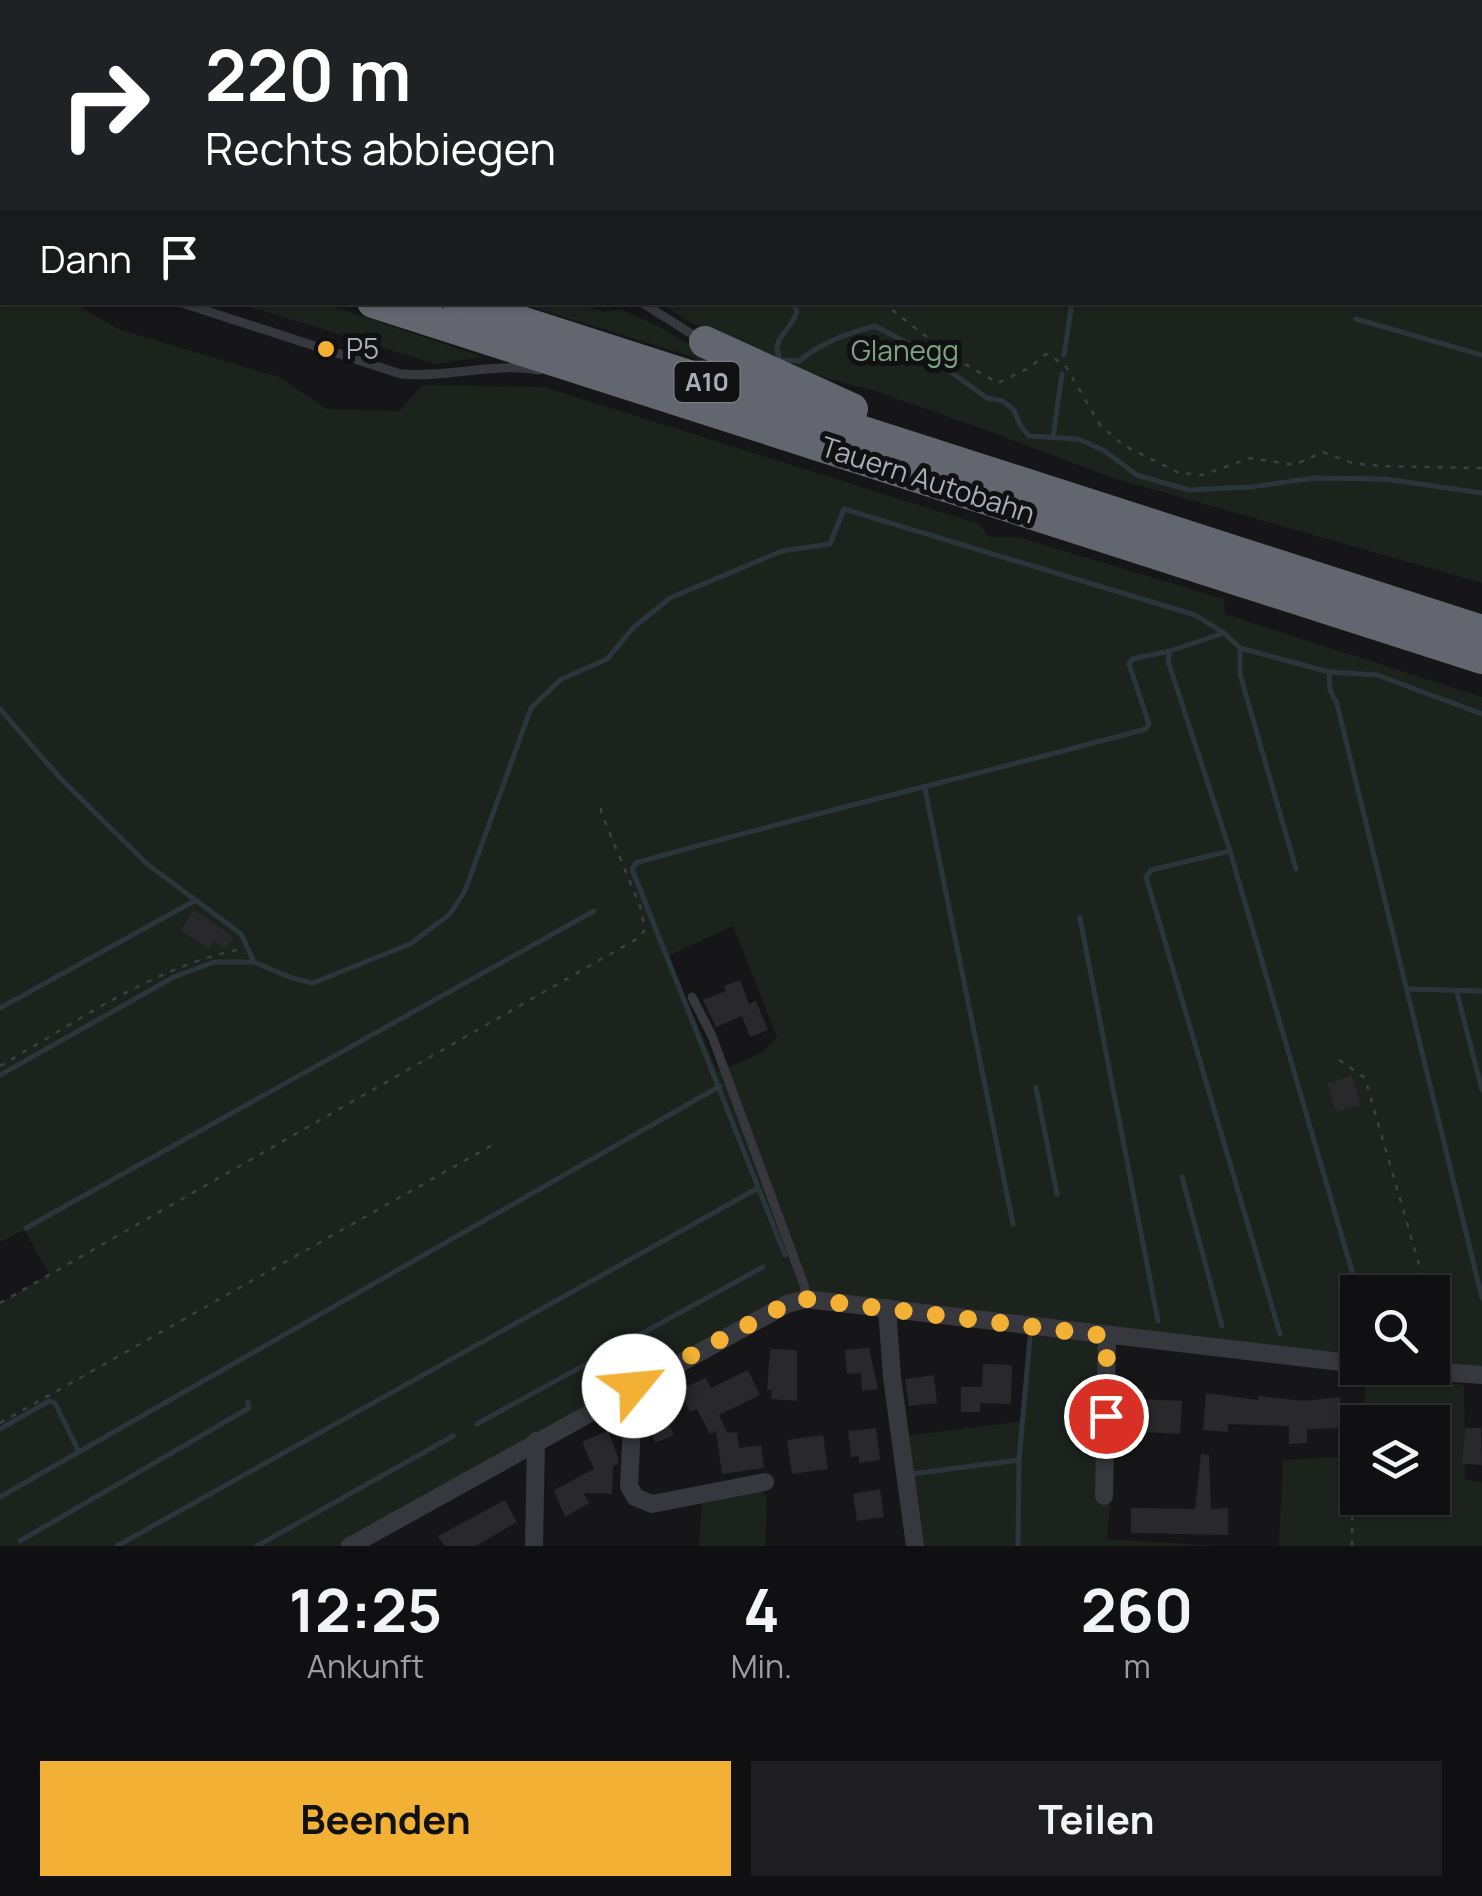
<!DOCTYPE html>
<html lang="de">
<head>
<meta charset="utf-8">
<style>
  body { margin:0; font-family:Manrope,sans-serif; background:#1e1e20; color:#f1f3f6; height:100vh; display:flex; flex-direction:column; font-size:38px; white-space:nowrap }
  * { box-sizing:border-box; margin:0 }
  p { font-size:32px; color:#9c9d9f }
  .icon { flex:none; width:55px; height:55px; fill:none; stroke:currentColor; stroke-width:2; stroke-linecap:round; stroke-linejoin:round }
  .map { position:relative; height:1546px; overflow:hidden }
  .details { display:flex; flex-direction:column; background:#101012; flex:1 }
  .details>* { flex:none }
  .guide { position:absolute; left:0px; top:0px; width:1482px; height:305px; box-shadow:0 2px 8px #0004,0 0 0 2px #303032; background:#202124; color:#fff; overflow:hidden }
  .tools { position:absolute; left:1340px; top:1275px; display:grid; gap:20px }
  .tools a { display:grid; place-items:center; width:110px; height:110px; border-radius:0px; background:#101012; box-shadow:0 2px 8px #0004,0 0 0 2px #303032; font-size:50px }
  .pin { position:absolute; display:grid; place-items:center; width:85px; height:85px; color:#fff; margin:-42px; border:5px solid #fff; border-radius:50%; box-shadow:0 2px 10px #0007 }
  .me { position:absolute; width:110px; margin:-55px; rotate:62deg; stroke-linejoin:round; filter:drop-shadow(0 0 8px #0008) }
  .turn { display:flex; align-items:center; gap:35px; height:210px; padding:0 40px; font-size:45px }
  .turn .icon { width:130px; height:130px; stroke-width:2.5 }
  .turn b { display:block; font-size:70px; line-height:85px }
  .then { display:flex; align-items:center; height:95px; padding:0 40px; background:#0003; gap:20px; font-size:38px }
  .eta { display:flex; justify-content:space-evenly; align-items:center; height:170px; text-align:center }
  .eta b { font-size:60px; font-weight:700; line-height:70px }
  .primary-button { display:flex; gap:20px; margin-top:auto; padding:20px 40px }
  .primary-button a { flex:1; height:115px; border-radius:0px; background:#f2b134; color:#111; font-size:40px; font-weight:700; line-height:115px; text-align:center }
  .primary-button a+a { background:#1e1e20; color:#f1f3f6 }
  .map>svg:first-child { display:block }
  .green { fill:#1c231d; fill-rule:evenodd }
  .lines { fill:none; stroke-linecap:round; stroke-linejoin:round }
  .stream { stroke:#2c353c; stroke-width:5 }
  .building { fill:#29292c }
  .path { stroke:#3d3f44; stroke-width:2.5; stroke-dasharray:5 8; stroke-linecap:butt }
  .service { stroke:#37383d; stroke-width:9 }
  .minor { stroke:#37383d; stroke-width:18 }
  .motorway { stroke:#63666e; stroke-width:32 }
  .route { stroke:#f2b134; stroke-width:18; stroke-dasharray:0 32.4 }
  .poi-dot { fill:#f2b134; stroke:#111113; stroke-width:4 }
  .labels { text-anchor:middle; stroke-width:10; stroke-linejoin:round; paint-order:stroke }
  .shield { fill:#111113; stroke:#7b7e86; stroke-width:2.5 }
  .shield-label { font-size:25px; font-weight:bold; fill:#a8adb8 }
  .poi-label { font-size:28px; fill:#a8adb8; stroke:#111113; text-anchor:start }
  .park-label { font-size:28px; fill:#7fa381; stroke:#111113 }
  .street-label { font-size:28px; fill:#a8adb8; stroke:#111113 }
</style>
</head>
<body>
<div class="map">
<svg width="1482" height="1546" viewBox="0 0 1482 1546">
  <rect width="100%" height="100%" fill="#161618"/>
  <g class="green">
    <polygon points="0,0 1482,0 1482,583 1113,478 975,426 878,392 815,375 731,342 688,321 661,303 1480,302 1480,2 2,2 2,133"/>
    <path d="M0 269 2 302 74 303 118 329 279 377 327 409 400 411 422 385 544 387 979 524 989 537H1018L1224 599 1225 614 1482 697V1368L1433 1364 1432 1292H1358L1357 1355 1026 1320 801 1289 348 1546H0V1303L49 1274 24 1230 0 1242ZM733 926 777 1037 763 1052 718 1072 668 956Z"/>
    <polygon points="238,303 323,303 483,357 435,364"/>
    <polygon points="519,303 576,303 604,312 620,309 666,330 736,375 687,355"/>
    <polygon points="1028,1333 1100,1342 1101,1504 1110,1505 1107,1539 1217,1546 917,1546 905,1436 1023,1421"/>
    <polygon points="1374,1376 1464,1385 1465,1480 1482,1482 1482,1546 1279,1546 1283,1460 1357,1456 1358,1498 1432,1498 1432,1422 1363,1422 1366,1379"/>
    <polygon points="760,1490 767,1495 765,1546 699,1546 702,1500"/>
  </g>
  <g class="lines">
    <g class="stream">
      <polyline points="608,2 609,0"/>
      <path d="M776 302 793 305 797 310C794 330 767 339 781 360L799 361C823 342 845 334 875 326L919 349 987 398 1003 401 1014 410 1020 425 1029 436 1078 439 1103 450 1137 475 1189 490 1251 487 1314 478 1385 479 1482 493"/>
      <polyline points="1356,319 1482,355"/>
      <polyline points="1064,355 1072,302"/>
      <polyline points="1053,437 1062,374"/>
      <polyline points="1240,650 1240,674 1296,869"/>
      <polyline points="1170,651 1168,661 1230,851 1358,1292"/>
      <polyline points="1329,672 1330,690 1337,704 1482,1298"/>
      <polyline points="0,709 60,778 146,863 241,934 254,962"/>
      <polyline points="925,789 1013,1224"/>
      <polyline points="1230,851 1151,870 1146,877 1280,1334"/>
      <polyline points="1080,918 1158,1321"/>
      <polyline points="1407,989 1482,991"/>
      <polyline points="1457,993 1482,1090"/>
      <polyline points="0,1008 194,901"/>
      <polyline points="0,1075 174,977 214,962 254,962 292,978 313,983 410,944 450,914 465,891 531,708 560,680 607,659 633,628 670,598 782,551 830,544 844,509 1195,615 1224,633 1240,648 1329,672 1377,675 1482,714"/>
      <polyline points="1036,1088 1057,1194"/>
      <polyline points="1182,1177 1222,1326"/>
      <polyline points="26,1228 594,911"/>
      <path d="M785 1255 632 869 636 863C805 815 976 775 1146 729L1149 724 1129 664 1132 659 1170 651 1224 633"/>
      <polyline points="477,1424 763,1267"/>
      <polyline points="0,1429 49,1401 55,1403 79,1452"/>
      <polyline points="911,1474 1019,1460"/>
      <polyline points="0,1497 720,1086"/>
      <polyline points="20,1541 249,1408 248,1402"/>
      <polyline points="117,1546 758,1188"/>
      <polyline points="257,1546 453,1436"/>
      <polyline points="1018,1546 1019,1460 1030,1338"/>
    </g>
  </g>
  <g class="building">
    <polygon points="194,910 234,937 226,949 214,941 209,949 181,930"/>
    <polygon points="740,980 749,1004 756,1001 768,1030 750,1037 742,1016 716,1027 703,1000 726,991 724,986"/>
    <polygon points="1352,1076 1361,1105 1336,1112 1327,1083"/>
    <polygon points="869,1348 878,1389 862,1391 861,1373 847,1374 845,1350"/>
    <polygon points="770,1349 797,1350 797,1401 771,1399 772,1389 767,1391"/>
    <polygon points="983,1364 1012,1365 1011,1404 980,1403 980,1412 961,1412 961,1387 982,1387"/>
    <polygon points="748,1370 760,1395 719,1415 727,1433 737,1432 739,1448 761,1445 764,1468 722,1474 716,1431 710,1434 697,1409 690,1412 680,1389 706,1378 711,1388"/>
    <polygon points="934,1375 937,1403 909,1406 905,1379"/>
    <polygon points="1123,1388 1144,1389 1143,1399 1182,1401 1180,1434 1143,1432 1143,1438 1123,1437"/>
    <polygon points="1206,1393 1258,1400 1259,1396 1304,1401 1340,1397 1341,1428 1307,1429 1307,1443 1289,1444 1289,1426 1228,1424 1228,1432 1203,1430"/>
    <polygon points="663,1409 674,1435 655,1443 647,1415"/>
    <polygon points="876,1428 880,1460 859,1463 859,1456 851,1457 848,1431"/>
    <polygon points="1465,1428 1481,1428 1482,1465 1462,1464"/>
    <polygon points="608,1431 618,1457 618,1464 613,1466 612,1494 584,1493 589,1503 565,1517 554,1490 594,1469 582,1442"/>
    <polygon points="823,1435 828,1469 792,1474 787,1440"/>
    <polygon points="1201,1454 1209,1455 1211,1509 1228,1508 1228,1535 1131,1533 1131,1508 1195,1509"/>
    <polygon points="880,1489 884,1517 857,1521 853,1494"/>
    <polygon points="505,1500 517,1522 476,1546 445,1546 438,1536"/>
  </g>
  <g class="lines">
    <g class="path">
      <polyline points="362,0 363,2"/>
      <polyline points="0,119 2,120"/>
      <polyline points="882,302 951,356 998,383 1029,368 1046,354 1065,365 1100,425 1123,445 1179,473 1203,475 1250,458 1294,465 1323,452 1352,463 1379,466 1482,468"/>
      <polyline points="1339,1060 1365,1078 1427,1292"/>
      <path d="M0 1066C75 1023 152 968 237 950"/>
      <polyline points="0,1303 640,937 645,929 640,906 601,812 601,802"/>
      <polyline points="1432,1311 1432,1325"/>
      <polyline points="0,1423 496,1143"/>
      <polyline points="1352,1546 1353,1441"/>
    </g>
    <g class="service">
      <polyline points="0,225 2,226"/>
      <path d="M179 302 401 374C447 378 494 362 539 370"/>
      <polyline points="641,302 698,338"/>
      <polyline points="692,997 712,1036 804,1285 806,1299"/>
    </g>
    <g class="minor">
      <polyline points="887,1308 892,1377 915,1546"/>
      <polyline points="1387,1368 1482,1375"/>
      <polyline points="634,1386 629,1486 635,1497 652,1504 765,1482"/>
      <polyline points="1104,1496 1107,1336"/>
      <polyline points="350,1546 787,1304 806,1299 1358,1364"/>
      <polyline points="534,1546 536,1441"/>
    </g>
    <g class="motorway">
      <polyline points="0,156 2,157"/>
      <polyline points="0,184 2,185"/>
      <polyline points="373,302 1482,658"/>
      <polyline points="459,302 1482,631"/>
      <polyline points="705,342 852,409"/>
    </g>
  </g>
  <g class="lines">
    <polyline class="route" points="634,1386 787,1304 806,1299 1107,1336 1106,1416"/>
  </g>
  <circle class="poi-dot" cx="326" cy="349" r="10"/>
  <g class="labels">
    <rect class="shield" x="674.5" y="362" width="65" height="40" rx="8"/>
    <g class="shield-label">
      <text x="707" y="391">A10</text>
    </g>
    <g class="poi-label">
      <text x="346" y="359">P5</text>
    </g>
    <g class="park-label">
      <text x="905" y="361">Glanegg</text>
    </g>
    <g class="street-label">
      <text transform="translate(928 480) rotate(18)" y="10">Tauern Autobahn</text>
    </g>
  </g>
</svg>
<div class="tools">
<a><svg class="icon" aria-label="search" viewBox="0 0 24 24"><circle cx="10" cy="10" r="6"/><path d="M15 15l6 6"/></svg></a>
<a><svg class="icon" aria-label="layers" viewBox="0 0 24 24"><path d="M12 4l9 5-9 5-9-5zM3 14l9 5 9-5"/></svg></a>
</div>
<div class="pin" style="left:1106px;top:1416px;background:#d93025"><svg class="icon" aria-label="arrive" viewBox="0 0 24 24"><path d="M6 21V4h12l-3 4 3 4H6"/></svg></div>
<svg class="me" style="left:634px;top:1386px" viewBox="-20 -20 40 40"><circle r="19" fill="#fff"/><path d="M0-13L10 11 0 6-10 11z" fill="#f2b134"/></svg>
<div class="guide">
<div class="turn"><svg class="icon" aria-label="right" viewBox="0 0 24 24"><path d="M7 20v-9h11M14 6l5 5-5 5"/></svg><div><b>220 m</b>Rechts abbiegen</div></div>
<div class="then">Dann<svg class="icon" aria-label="arrive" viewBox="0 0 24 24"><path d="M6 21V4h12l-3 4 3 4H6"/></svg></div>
</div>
</div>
<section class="details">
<div class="eta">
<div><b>12:25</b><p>Ankunft</p></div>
<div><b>4</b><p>Min.</p></div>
<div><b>260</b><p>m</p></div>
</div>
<div class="primary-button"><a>Beenden</a><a>Teilen</a></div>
</section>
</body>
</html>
